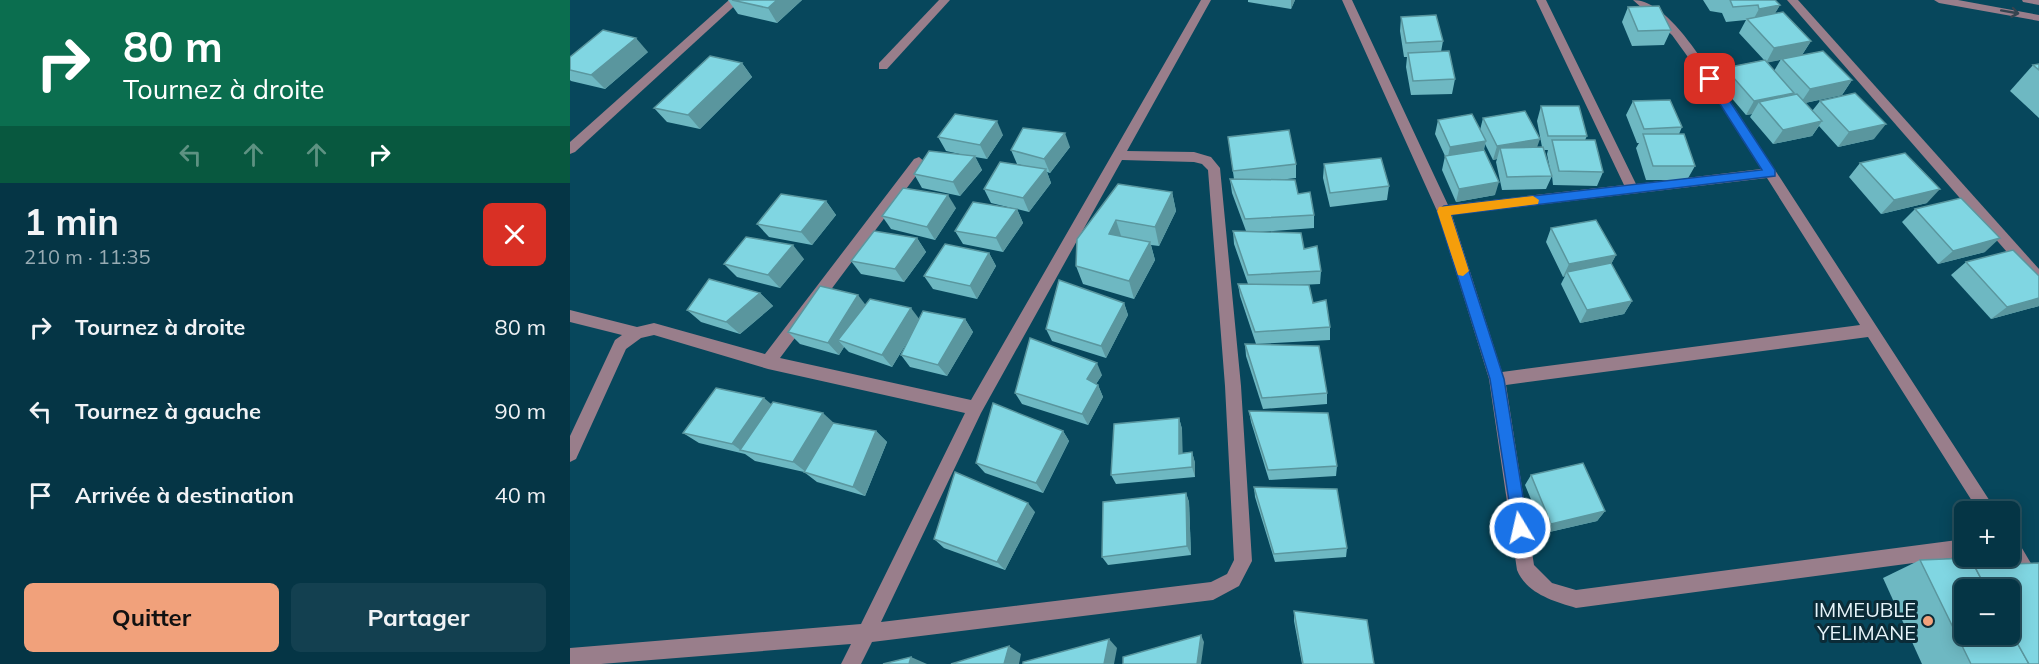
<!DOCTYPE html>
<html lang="fr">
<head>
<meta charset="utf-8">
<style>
  body { margin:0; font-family:Mulish,sans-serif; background:#134050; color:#f1f3f6; height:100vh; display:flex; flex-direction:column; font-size:22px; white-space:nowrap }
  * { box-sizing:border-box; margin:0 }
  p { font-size:20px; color:#97abb3 }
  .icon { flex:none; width:33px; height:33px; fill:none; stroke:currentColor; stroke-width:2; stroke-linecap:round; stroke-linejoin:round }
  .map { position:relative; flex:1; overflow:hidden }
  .sheet { display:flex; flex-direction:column; background:#053545; width:570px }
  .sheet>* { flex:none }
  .guide { background:#0b6e4f; color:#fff; overflow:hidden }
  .tools { position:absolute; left:1384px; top:501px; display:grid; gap:12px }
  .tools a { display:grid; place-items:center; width:66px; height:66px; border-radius:9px; background:#053545; box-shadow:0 3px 15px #0003,0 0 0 2px #26505e; font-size:30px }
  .pin { position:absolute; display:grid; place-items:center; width:51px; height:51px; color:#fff; margin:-26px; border-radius:12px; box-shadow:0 3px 9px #0006 }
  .me { position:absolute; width:66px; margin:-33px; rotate:351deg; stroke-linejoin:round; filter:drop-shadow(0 0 4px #0008) }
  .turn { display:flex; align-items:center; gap:21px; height:126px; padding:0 24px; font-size:27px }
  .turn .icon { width:78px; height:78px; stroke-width:2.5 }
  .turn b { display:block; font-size:42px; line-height:51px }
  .lanes { display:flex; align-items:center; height:57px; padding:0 24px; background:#0003; justify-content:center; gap:30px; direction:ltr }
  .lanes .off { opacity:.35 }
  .round { display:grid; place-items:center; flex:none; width:63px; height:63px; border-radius:9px; background:#134050 }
  .headline { display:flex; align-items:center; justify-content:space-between; height:102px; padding:0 24px }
  h1 { font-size:36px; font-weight:700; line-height:45px }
  .cta { display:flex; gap:12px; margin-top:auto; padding:12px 24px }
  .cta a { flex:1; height:69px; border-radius:9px; background:#f1a17b; color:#111; font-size:24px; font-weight:700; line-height:69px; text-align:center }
  .cta a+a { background:#134050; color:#f1f3f6 }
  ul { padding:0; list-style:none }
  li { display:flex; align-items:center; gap:18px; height:84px; padding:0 24px }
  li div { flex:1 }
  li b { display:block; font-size:22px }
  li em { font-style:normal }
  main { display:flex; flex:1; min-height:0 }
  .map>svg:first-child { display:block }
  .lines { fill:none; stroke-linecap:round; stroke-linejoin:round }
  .minor { fill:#997e8b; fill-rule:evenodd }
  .wall { fill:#6eb8c2; fill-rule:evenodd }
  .shaded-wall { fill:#5a969e }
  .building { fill:#80d6e2; stroke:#5a969e; stroke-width:1.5 }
  .oneway { stroke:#364450 }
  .route { fill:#1a73e8; stroke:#114b97; stroke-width:1.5 }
  .slow { fill:#f59e0b }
  .poi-dot { fill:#f1a17b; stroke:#0b2b37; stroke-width:2 }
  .labels { text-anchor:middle; stroke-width:6; stroke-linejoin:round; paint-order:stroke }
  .near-poi-label { font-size:20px; fill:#e7f5fb; stroke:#0b2b37; text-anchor:end }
</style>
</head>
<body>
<main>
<section class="sheet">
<div class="guide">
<div class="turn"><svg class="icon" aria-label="right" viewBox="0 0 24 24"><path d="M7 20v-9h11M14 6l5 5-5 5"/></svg><div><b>80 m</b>Tournez à droite</div></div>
<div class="lanes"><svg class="icon off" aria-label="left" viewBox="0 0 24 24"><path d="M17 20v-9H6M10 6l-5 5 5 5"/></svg><svg class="icon off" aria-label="ahead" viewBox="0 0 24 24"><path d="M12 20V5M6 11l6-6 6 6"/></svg><svg class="icon off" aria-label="ahead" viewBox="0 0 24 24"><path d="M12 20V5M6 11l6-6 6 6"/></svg><svg class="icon" aria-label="right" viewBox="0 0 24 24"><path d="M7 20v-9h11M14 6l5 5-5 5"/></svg></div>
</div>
<div class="headline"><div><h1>1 min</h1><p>210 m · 11:35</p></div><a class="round" style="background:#d93025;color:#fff"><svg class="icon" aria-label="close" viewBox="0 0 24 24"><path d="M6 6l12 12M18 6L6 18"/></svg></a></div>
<ul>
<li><svg class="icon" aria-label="right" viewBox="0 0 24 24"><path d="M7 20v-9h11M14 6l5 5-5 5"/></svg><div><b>Tournez à droite</b></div><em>80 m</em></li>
<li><svg class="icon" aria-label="left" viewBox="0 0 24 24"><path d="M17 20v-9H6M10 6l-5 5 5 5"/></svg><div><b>Tournez à gauche</b></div><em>90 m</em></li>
<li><svg class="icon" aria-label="arrive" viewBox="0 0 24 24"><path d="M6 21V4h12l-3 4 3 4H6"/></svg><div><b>Arrivée à destination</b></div><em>40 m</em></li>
</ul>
<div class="cta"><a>Quitter</a><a>Partager</a></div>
</section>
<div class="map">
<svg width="1469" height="664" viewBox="0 0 1469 664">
  <rect width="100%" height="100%" fill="#07475c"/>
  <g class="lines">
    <g class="minor">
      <polygon points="159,0 171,0 5,152 0,154 0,142"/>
      <polygon points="369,0 380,0 317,69 309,69 309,63"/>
      <path d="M631 0H641L557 151 624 152 641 157 650 168 671 386 682 561 669 586 643 600 302 642 291 664H271L281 644 31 664H0V648L291 624 395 413 198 369 84 335 71 338 56 349 6 459 0 462V436L45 340 52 335 0 322V310L67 327 84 323 195 354 344 159 349 157 355 162 354 165 210 358 401 400ZM552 160 624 162 632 164 638 170 655 386 664 560 657 574 641 582 311 622 411 413Z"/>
      <path d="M772 0H782L878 205 1054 185 966 0H976L1066 184 1191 169 1136 82 1102 35 1063 0C1095 0 1126 52 1144 76L1427 512H1409L1298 337 936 385 964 565 982 583 1006 590 1395 539 1396 556 1006 608C983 601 957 594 947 570L919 379 867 211ZM1197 178 1290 325 932 372 882 215Z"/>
      <polygon points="1217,0 1228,0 1469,269 1469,285 1464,283"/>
      <polygon points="1364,0 1388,0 1469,15 1469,21 1369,3"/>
      <polygon points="1452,0 1469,0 1469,5 1453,2"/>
      <polygon points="1440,535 1446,538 1469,577 1469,604 1463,601 1437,556 1440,556"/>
    </g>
  </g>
  <g class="wall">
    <polygon points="158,0 232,0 207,23 168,14"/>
    <polygon points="678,0 725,0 721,9 678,2"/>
    <path d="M1133 0H1205L1210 5 1205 13 1241 41 1232 55 1282 80 1272 95 1235 103 1242 111 1250 101 1304 139 1268 147 1249 126 1242 136 1203 144 1180 117 1182 114 1176 115 1148 82 1155 68 1194 60 1169 33 1176 20 1156 22 1152 13 1140 11ZM1211 59 1204 71 1197 62 1210 60Z"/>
    <polygon points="1058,7 1101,30 1094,45 1062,46 1052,22"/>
    <polygon points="831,17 873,41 871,52 885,79 882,94 841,95 836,67 837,57 834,57 830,31"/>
    <polygon points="78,52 35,89 1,81 0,80 0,57"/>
    <polygon points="172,63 182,77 130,129 97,122 84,108"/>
    <polygon points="1469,64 1469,118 1440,91 1463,65"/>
    <polygon points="1063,101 1112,127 1109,134 1125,166 1117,180 1076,180 1066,148 1069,143 1067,143 1056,115"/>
    <path d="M971 106 1017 136 1015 140 1033 172 1027 186 983 185 982 176 976 189 932 190 926 162 927 159 923 160 915 144 914 150 925 195 886 202 872 170 875 156 865 134 868 120 910 130 913 118 967 147H972L967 121ZM974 150H978L977 154 981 174Z"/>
    <polygon points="433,135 417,159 405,157 412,170 390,196 352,188 344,174 399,156 376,151 368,137"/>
    <polygon points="658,137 726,164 726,178 709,180 728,194 744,215 744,228 688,232 734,249 751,271 750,284 730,285 760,327 760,340 686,344 670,296 668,284 678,284 664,244 663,231 676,231 662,193 660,179 664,179"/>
    <polygon points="500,147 480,173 477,172 481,183 459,212 447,209 453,223 433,252 393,244 385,231 446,209 421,203 414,189 456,166 447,164 441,150"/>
    <polygon points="1290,163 1357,203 1311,214 1279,177"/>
    <polygon points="754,164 819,186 817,200 760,207 753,178"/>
    <polygon points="602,192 606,211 589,246 581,245 585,260 564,299 513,284 506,266 507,239"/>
    <polygon points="256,201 266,215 242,245 199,237 187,224"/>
    <polygon points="386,208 365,240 321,229 312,216"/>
    <polygon points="1345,209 1415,252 1368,264 1332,222"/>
    <polygon points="981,228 1046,255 1041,264 1062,301 1054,314 1010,323 991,284 995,276 993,277 976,242"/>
    <polygon points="347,238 356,252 334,282 291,274 281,261"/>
    <polygon points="419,253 426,266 407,299 363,289 354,276"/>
    <polygon points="234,259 210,288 167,277 154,264"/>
    <polygon points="1396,262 1469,306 1421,319 1381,275"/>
    <polygon points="190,293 203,306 170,334 131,322 117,310"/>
    <polygon points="554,303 558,315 536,358 482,341 476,329"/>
    <polygon points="296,305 349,319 395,319 403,332 377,376 340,367 331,355 342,334 322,367 279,352 274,347 269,355 230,344 218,332"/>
    <polygon points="675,344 757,393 757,404 693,409 676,356"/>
    <polygon points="532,375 526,384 528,385 533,397 518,425 452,404 445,393"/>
    <polygon points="201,404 264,423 306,431 317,442 295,496 247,482 234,472 185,461 175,454 129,443 113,433"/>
    <polygon points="679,411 767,466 766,476 699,480 681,422"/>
    <polygon points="609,418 612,429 612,453 622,452 625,463 625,477 546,484 541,475"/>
    <polygon points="493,431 499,441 473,493 415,473 406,463"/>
    <polygon points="961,475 1035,511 1027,521 975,533 955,485"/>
    <polygon points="684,487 777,548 776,557 705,562 685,497"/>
    <polygon points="616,493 619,502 621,555 538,565 532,557"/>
    <polygon points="465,512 435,570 374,548 364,539"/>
    <polygon points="1350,560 1404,565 1469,664 1352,664 1313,578"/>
    <polygon points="724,611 804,664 732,664 724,621"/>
  </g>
  <g class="shaded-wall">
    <polygon points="207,0 232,0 207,23 198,8"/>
    <polygon points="721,0 725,0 721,9"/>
    <polygon points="1210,5 1201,20 1181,24 1189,9"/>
    <polygon points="66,38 78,52 35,89 21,75"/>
    <polygon points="1241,41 1232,55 1196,63 1204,48"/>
    <polygon points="172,63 182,77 130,129 118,115"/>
    <polygon points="1282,80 1272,95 1230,104 1240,89"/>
    <polygon points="1224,93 1215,107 1189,102 1182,114 1176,115 1184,101"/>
    <polygon points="427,121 433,135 417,159 410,145"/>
    <polygon points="1252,121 1242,136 1203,144 1213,130"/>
    <polygon points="1316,124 1304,139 1268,147 1279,132"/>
    <polygon points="495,133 500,147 480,173 474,159"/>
    <polygon points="970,139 965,153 930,148 927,159 923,160 927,146"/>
    <polygon points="916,141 912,155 877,161 880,147"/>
    <polygon points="405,156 412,170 390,196 383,182"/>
    <polygon points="476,169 481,183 459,212 453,198"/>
    <polygon points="929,182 925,195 886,202 889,189"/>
    <polygon points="1370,189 1357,203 1311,214 1324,200"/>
    <polygon points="602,192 606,211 589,246 585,227"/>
    <polygon points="378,195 386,208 365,240 357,227"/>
    <polygon points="256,201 266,215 242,245 231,232"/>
    <polygon points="447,209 453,223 433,252 426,238"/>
    <polygon points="546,220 552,239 539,234"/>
    <polygon points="347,238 356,252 334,282 325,269"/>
    <polygon points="1430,238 1415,252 1368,264 1383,251"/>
    <polygon points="580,242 585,260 564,299 559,281"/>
    <polygon points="223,245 234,259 210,288 198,275"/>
    <polygon points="419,253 426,266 407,299 400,286"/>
    <polygon points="1046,255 1039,268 997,272 995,276 993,277 999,264"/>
    <polygon points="190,293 203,306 170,334 156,322"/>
    <polygon points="288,295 298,308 268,340 274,347 269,355 258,343"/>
    <polygon points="1469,298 1469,306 1421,319 1437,307"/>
    <polygon points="1062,301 1054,314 1010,323 1017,310"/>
    <polygon points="554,303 558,315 536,358 531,346"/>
    <polygon points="341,308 350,320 322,367 312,355"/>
    <polygon points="395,319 403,332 377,376 368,365"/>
    <polygon points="527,363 532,375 522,390 517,379"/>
    <polygon points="528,385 533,397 518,425 512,414"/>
    <polygon points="194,398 207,409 172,451 162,444"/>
    <polygon points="253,413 265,424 236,472 223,462"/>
    <polygon points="609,418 612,429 613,464 609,454"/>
    <polygon points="306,431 317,442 295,496 283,487"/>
    <polygon points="493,431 499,441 473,493 466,483"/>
    <polygon points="622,452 625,463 625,477 622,467"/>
    <polygon points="616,493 619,502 621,555 617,546"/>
    <polygon points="458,503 465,512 435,570 427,562"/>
    <polygon points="1035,511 1027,521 975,533 981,524"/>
    <polygon points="631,635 634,642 631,664 627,664"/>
    <polygon points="539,639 547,648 544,664 534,664"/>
    <polygon points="439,646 451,654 449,664 434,664"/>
    <polygon points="341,657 357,664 339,664"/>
  </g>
  <g class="building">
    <polygon points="162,0 207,0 198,8"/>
    <polygon points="1160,0 1205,0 1210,5 1189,9 1188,5 1163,7"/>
    <polygon points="1089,6 1101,30 1068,31 1058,7"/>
    <polygon points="1213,12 1241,41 1204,48 1177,19"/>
    <polygon points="866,15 873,41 836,43 831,17"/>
    <polygon points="33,30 66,38 21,75 0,70 0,57"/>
    <polygon points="879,51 885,79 843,81 838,53"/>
    <polygon points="1253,51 1282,80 1240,89 1212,59"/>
    <polygon points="140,56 172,63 118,115 84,108"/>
    <polygon points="1195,60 1224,93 1184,101 1155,68"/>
    <polygon points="1469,64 1469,70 1463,65"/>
    <polygon points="1285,93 1316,124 1279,132 1250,101"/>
    <polygon points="1227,94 1252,121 1213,130 1189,102"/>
    <polygon points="1100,100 1112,127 1074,129 1063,101"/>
    <polygon points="971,106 1009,106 1017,136 978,136"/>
    <polygon points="955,111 970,139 927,146 913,118"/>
    <polygon points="385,114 427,121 410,145 368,137"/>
    <polygon points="902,114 916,141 880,147 868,120"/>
    <polygon points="453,128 495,133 474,159 441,150"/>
    <polygon points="719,130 726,164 663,171 658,137"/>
    <polygon points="1073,134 1114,134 1125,166 1083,166"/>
    <polygon points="982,140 1025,140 1033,172 989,171"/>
    <polygon points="973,147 982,176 937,177 930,148"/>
    <polygon points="914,150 929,182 889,189 875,156"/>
    <polygon points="359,151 405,156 383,182 344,174"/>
    <polygon points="1335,153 1370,189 1324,200 1290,163"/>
    <polygon points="811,158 819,186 760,193 754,164"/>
    <polygon points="430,162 476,169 453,198 414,189"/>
    <polygon points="660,179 725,180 728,194 740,192 744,215 675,219"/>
    <polygon points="548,184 602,192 585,227 546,220 539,234 580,242 559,281 506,266 507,239"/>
    <polygon points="333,188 378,195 357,227 312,216"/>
    <polygon points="211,194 256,201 231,232 187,224"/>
    <polygon points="1391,198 1430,238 1383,251 1345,209"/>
    <polygon points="403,202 447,209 426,238 385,231"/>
    <polygon points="1026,220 1046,255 999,264 981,228"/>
    <polygon points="304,231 347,238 325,269 281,261"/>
    <polygon points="663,231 731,233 734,249 747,246 751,271 678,275"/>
    <polygon points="176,237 223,245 198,275 154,264"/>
    <polygon points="375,244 419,253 400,286 354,276"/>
    <polygon points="1443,250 1469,276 1469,298 1437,307 1396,262"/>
    <polygon points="1041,263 1062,301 1017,310 997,272"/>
    <polygon points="139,279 190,293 156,322 117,310"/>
    <polygon points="489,280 554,303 531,346 476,329"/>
    <polygon points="668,284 739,285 743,303 756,300 760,327 685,332"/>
    <polygon points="250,286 288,295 258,343 218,332"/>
    <polygon points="300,299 341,308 312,355 268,340"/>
    <polygon points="353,311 395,319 368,365 331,355"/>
    <polygon points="460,338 527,363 517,379 528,385 512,414 445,393"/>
    <polygon points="675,344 749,346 757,393 692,398"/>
    <polygon points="146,388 194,398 162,444 113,433"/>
    <polygon points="203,402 253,413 223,462 170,450"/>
    <polygon points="423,403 493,431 466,483 406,463"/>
    <polygon points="679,411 758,413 767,466 698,470"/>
    <polygon points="609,418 609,454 622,452 622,467 541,475 544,424"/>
    <polygon points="263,423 306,431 283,487 234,472"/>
    <polygon points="1013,463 1035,511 981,524 961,475"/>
    <polygon points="385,472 458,503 427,562 364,539"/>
    <polygon points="684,487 767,489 777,548 704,554"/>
    <polygon points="616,493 617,546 532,557 533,502"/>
    <polygon points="1400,558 1417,590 1395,590 1395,634 1440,634 1440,630 1459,664 1401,664 1350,560"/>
    <polygon points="1469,563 1469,664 1459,664 1440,630 1440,590 1417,590 1404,565"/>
    <polygon points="724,611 797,620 804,664 733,664"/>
    <polygon points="631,635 627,664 553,664 553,657"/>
    <polygon points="539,639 534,664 453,664 453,662"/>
    <polygon points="439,646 434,664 381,664"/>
    <polygon points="341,657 339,664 313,664"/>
  </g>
  <defs><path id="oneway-shaft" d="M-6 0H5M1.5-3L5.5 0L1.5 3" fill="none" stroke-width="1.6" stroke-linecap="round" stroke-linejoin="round" transform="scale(1.5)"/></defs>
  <use class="oneway" href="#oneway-shaft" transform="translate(1440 12) rotate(10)"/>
  <polygon class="route" points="1140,76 1144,77 1205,170 1205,176 881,215 934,379 958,528 956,533 950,535 944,533 920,379 867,211 874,206 1192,170 1134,79"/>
  <polygon class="slow" points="963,196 969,200 968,204 881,215 899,271 893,276 888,275 867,211 869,207"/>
  <circle class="poi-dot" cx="1358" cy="621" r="6"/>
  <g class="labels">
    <g class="near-poi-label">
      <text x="1346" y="617">IMMEUBLE<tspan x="1346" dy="23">YELIMANE</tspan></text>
    </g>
  </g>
</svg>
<div class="tools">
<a>+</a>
<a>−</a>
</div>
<div class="pin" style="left:1140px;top:79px;background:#d93025"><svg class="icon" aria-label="arrive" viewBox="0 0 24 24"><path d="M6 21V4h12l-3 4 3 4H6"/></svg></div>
<svg class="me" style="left:950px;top:528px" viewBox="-20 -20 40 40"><circle r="17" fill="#1a73e8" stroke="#fff" stroke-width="3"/><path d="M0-11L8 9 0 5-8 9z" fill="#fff"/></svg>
</div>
</main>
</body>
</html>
